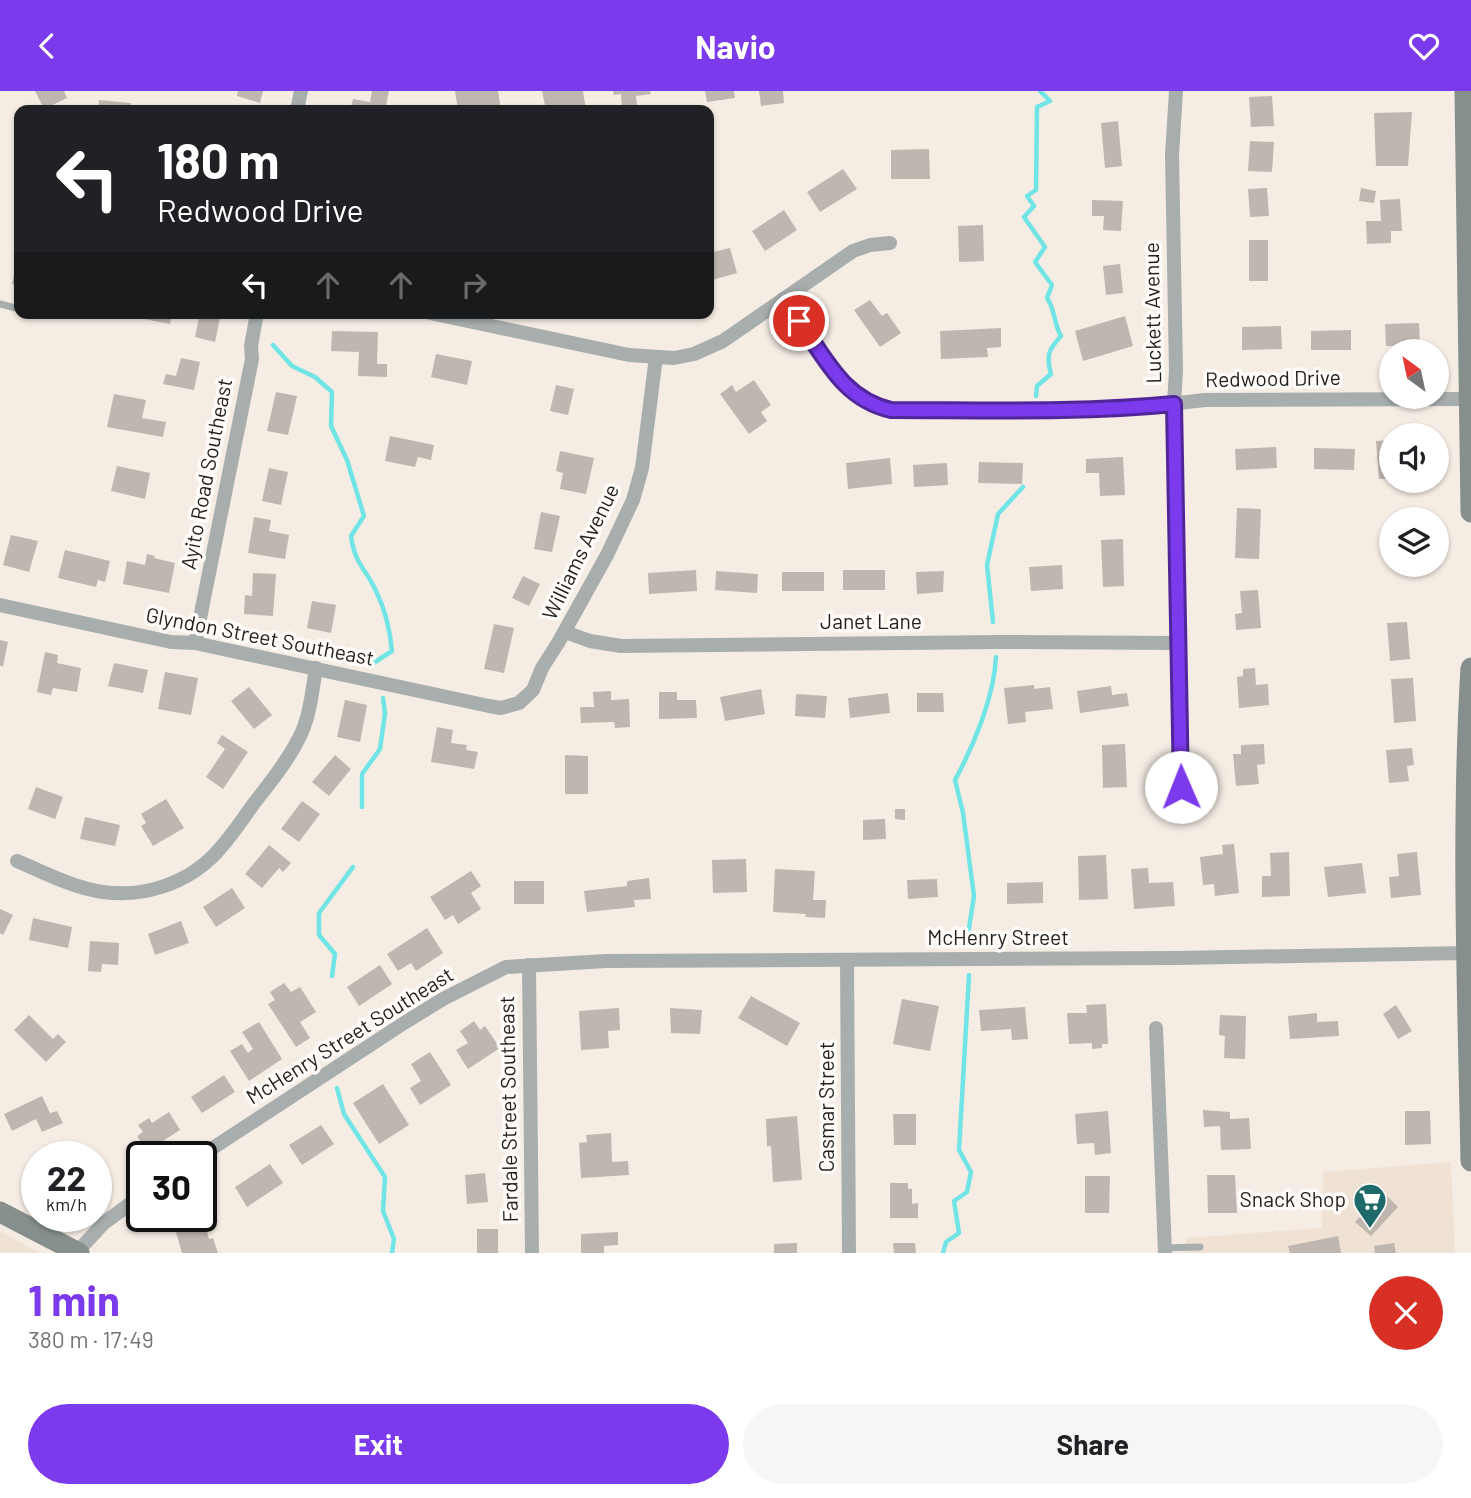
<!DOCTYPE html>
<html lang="en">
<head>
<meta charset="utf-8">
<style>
  body { margin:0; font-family:Barlow,sans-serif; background:#f6f6f6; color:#202124; height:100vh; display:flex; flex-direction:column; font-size:26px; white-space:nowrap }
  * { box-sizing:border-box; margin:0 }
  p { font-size:23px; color:#757577 }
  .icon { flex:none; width:38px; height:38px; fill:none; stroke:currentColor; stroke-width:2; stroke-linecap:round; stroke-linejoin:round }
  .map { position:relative; height:1162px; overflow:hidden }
  .panel { display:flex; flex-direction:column; background:#fff; flex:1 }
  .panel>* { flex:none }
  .guide { position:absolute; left:14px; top:14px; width:700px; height:214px; border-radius:14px; box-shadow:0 2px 5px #0004; background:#202124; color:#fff; overflow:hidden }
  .needle { width:46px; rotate:327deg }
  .controls { position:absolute; left:1379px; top:248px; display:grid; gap:14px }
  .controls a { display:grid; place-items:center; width:70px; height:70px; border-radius:50%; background:#fff; box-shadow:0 2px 5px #0004; font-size:35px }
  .speed { position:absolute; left:21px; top:1050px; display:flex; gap:14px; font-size:35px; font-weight:700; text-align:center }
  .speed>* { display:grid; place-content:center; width:91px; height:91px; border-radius:50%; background:#fff; box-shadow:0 2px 5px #0004; line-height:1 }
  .speed small { font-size:18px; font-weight:400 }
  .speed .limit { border:4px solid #111; border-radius:10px; background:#fff; color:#111 }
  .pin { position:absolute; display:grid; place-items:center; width:60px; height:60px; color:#fff; margin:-30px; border:4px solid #fff; border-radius:50%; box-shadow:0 2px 7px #0007 }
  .me { position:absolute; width:77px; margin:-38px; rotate:359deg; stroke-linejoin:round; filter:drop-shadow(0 0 5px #0008) }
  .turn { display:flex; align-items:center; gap:24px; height:147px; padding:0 28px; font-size:32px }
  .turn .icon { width:91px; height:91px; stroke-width:2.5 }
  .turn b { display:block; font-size:49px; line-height:60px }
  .lanes { display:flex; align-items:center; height:66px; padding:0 28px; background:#0003; justify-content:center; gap:35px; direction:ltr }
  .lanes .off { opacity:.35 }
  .round { display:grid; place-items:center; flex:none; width:74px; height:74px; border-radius:37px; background:#f6f6f6 }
  .headline { display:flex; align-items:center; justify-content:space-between; height:119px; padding:0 28px }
  h1 { font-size:42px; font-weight:700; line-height:52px; color:#7c3aed }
  .cta { display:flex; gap:14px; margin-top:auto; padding:14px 28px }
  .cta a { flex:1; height:80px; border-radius:42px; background:#7c3aed; color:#fff; font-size:28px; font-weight:700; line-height:80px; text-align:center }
  .cta a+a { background:#f6f6f6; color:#202124 }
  header { display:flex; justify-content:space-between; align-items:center; height:91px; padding:0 28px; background:#7c3aed; color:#fff; font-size:32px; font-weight:700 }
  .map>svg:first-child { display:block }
  .built { fill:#efe1d3 }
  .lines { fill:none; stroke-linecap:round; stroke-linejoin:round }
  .stream { stroke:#71e4e5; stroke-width:4.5 }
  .building { fill:#bfb7af }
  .service { stroke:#a8aeae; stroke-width:7 }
  .minor { stroke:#a8aeae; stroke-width:14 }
  .secondary { stroke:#868e8e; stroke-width:21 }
  .route-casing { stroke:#51269a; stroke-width:18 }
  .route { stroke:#7c3aed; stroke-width:12 }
  .labels { text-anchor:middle; stroke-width:7; stroke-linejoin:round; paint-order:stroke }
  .street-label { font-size:21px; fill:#211f1b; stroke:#fefbf8 }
  .poi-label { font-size:21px; fill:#211f1b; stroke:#fefbf8; text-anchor:end }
</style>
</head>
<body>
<header><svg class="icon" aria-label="back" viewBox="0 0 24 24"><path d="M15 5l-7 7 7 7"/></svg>Navio<svg class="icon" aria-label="heart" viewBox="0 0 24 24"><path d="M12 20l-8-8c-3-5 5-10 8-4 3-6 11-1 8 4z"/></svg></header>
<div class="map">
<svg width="1471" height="1162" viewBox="0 0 1471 1162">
  <rect width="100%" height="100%" fill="#f5ede4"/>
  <g class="built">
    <polygon points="1451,1071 1455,1162 1186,1162 1186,1147 1322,1137 1323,1081"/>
    <polygon points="0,1140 40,1162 0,1162"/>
  </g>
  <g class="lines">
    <g class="stream">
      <path d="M273 254 292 275 315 286 332 301 331 335 347 369 364 425 351 445C355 474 365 476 376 500 386 520 390 539 392 560L372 573"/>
      <path d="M1036 305 1037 295 1051 283C1046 265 1048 259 1061 245 1053 232 1056 220 1047 207L1052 194 1035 171 1045 156 1024 126 1034 115 1027 105 1036 99 1037 16 1050 10 1040 0"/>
      <polyline points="993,531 987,474 998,423 1023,396"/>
      <polyline points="362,716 362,683 380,658 385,622 383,607"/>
      <path d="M967 850 974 805 963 722 955 689C974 654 994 606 996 566"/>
      <polyline points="332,885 335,863 319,844 319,822 353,776"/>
      <polyline points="337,997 344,1023 385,1086 383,1120 394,1148 392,1162"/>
      <polyline points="943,1162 946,1151 959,1142 954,1110 967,1101 971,1081 959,1059 969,884"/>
    </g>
  </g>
  <g class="building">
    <polygon points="35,0 64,0 67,7 44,18"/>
    <polygon points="238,0 263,0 260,12 237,5"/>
    <polygon points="372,0 389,0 385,19 350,19 353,8 370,11"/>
    <polygon points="455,0 498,0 501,19 458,19"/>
    <polygon points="542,0 583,0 586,19 546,19"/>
    <polygon points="613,0 650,0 651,3 636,5 637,14 622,16 621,3 614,4"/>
    <polygon points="705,0 734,0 735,7 707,11"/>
    <polygon points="759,0 783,0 784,12 761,15"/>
    <polygon points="1272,5 1274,35 1251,36 1249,6"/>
    <polygon points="99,9 131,12 131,19 98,19"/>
    <polygon points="1412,21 1408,75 1376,75 1374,22"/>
    <polygon points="1118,30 1122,75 1105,77 1101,32"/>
    <polygon points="1250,50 1274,51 1272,81 1248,80"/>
    <polygon points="929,58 930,88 891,88 891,59"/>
    <polygon points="843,78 857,98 820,121 807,101"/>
    <polygon points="1267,97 1269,125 1250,126 1248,98"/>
    <polygon points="1361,97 1376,100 1374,112 1359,110"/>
    <polygon points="1400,108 1402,140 1391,140 1391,152 1367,153 1366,130 1381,130 1380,109"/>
    <polygon points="1092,109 1123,110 1121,140 1103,139 1104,125 1092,125"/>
    <polygon points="784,119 797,139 765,160 752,140"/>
    <polygon points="983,134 984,170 959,171 958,135"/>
    <rect x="1249" y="149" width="19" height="41"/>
    <polygon points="730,157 737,182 709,190 709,162"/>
    <polygon points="18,168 19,168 19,195 12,193"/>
    <polygon points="1120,173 1123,202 1106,204 1103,175"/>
    <polygon points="870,209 882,225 887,222 901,242 880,256 854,219"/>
    <polygon points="135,222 172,222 170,233 134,226"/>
    <polygon points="200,222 221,222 215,251 195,246"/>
    <polygon points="1125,225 1133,255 1083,270 1075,240"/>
    <polygon points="1419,232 1420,255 1386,255 1385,233"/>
    <polygon points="1281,235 1282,258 1242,259 1242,236"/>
    <polygon points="1001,237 1001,256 987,257 988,266 941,268 940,240"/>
    <polygon points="1351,239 1351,259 1311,259 1311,240"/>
    <polygon points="332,240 378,241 377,273 387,273 387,286 358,285 359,261 331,260"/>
    <polygon points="436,263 472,270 467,294 431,286"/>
    <polygon points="181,267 200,271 194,299 163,293 166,283 176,285"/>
    <polygon points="754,289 771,314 761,321 767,330 749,343 720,303 732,294 736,301"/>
    <polygon points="556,294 574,298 568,324 550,320"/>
    <polygon points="276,301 297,305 288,344 267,340"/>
    <polygon points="114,303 146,309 142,327 166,331 163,346 107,336"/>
    <polygon points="390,345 434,354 431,369 418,366 415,376 385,370"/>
    <polygon points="1391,349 1391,388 1379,388 1376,350"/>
    <polygon points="1276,356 1277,377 1236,379 1235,358"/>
    <polygon points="1314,357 1355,358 1354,379 1314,378"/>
    <polygon points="560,360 594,367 586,403 560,398 563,382 556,380"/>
    <polygon points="1123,366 1125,404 1100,405 1099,382 1086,382 1086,368"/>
    <polygon points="890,367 892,393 848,398 846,372"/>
    <polygon points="979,371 1023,372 1022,393 978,392"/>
    <polygon points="947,372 948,394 914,396 913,374"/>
    <polygon points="117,375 150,382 145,408 111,400"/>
    <polygon points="269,377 288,381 281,414 262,410"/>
    <polygon points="1237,417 1261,418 1259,468 1235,467"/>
    <polygon points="541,421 560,425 552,461 534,458"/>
    <polygon points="254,426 271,429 269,440 289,444 285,468 248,462"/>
    <polygon points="11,444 38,450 29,481 3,474"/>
    <polygon points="1123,448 1124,495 1103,496 1101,449"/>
    <polygon points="65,459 110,470 105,491 98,489 96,496 58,487"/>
    <polygon points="147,463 155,465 154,467 175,472 169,502 123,493 127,470 145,474"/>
    <polygon points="1062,474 1063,498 1031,500 1029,476"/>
    <polygon points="696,479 697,500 649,503 648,482"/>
    <rect x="843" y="479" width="42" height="20"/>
    <polygon points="716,480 758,483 757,502 715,499"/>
    <polygon points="944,480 943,501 917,503 916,481"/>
    <rect x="782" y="481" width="42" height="19"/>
    <polygon points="253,482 276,483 273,525 244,523 245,504 252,505"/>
    <polygon points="523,485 540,493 529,515 512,507"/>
    <polygon points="1258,499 1261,537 1236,539 1235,523 1242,522 1240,500"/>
    <polygon points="312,510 336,514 331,542 307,537"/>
    <polygon points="1407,531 1410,568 1390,570 1387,532"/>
    <polygon points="494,533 514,537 504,582 484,578"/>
    <polygon points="0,549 8,551 3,575 0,575"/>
    <polygon points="45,561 58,564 57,572 81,577 77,601 53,597 51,604 37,601"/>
    <polygon points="114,572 148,579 143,602 108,595"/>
    <polygon points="1255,577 1256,594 1268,593 1269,614 1239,617 1237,586 1243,585 1243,578"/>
    <polygon points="165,581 198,587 191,624 158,618"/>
    <polygon points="1413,587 1416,630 1394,632 1391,588"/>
    <polygon points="1034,594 1034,598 1050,596 1053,618 1025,621 1026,631 1008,633 1004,597"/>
    <polygon points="1111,595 1112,604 1127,602 1129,615 1080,622 1077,600"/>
    <polygon points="249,596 272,624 254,638 231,610"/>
    <polygon points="761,598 765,623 725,630 720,606"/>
    <polygon points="611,600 611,609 629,608 630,636 615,637 614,631 581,632 580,616 594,616 593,601"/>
    <polygon points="659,601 677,601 677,609 696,609 697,627 659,628"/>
    <polygon points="888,602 890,622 850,627 848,607"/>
    <polygon points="917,602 943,602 944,621 917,621"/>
    <polygon points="796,603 827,605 825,627 795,625"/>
    <polygon points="345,609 367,614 360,651 337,646"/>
    <polygon points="437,636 453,639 451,652 467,654 466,659 478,661 474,678 431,671"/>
    <polygon points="222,644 248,661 223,698 206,686 225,658 217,652"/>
    <polygon points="1125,653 1127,696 1103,697 1102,654"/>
    <polygon points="1264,653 1265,673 1257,674 1259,693 1236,695 1233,663 1241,663 1241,654"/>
    <polygon points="1412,657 1414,674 1407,675 1409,690 1389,692 1386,659"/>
    <polygon points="335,664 351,678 329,705 312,691"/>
    <polygon points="565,664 588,665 588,703 565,703"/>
    <polygon points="36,696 63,706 55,728 28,718"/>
    <polygon points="166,708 184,737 153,755 141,735 146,732 141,723"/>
    <polygon points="302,710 320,723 299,751 281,738"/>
    <polygon points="895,718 905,718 905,729 895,728"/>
    <polygon points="85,726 120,734 115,755 80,748"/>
    <polygon points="885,728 886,748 863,749 863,729"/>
    <polygon points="1234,753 1239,802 1215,805 1214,793 1203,794 1200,766 1223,763 1222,754"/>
    <polygon points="269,754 291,772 283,781 279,777 262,797 245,783"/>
    <polygon points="1289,761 1290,805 1262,806 1262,785 1271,785 1270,762"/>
    <polygon points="1417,761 1421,804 1391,807 1389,786 1399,785 1397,763"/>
    <polygon points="1106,764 1108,808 1079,809 1078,765"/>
    <polygon points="746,768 747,801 713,802 712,769"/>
    <polygon points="1362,772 1366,802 1328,806 1324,776"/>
    <polygon points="1148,777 1149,792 1173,791 1175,815 1134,818 1131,778"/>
    <polygon points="775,778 815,780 813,809 826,809 825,827 805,826 806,823 773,821"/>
    <polygon points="471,780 481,795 471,802 481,818 458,833 453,824 445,829 430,806"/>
    <polygon points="649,787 651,808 634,809 635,816 587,821 584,800 627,795 627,790"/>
    <polygon points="937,788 938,806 908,808 907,789"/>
    <rect x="514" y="790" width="30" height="23"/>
    <polygon points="1043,791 1043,812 1007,813 1007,792"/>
    <polygon points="232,797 245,817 216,836 203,816"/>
    <polygon points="0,818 13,824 3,844 0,842"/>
    <polygon points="33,827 72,836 68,857 29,849"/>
    <polygon points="181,830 189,852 155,864 148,843"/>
    <polygon points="427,837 443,862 416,880 411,872 398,880 387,863"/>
    <polygon points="90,850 119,852 118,874 102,873 101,881 88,880"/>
    <polygon points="380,874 392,893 359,915 347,896"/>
    <polygon points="284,892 291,901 300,896 316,921 300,931 310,947 296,956 268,913 275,909 270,901"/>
    <polygon points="751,905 800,932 787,955 738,927"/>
    <polygon points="902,908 939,915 930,960 893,953"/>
    <polygon points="1106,913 1108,953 1102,953 1102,957 1092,958 1092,952 1069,953 1067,922 1087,922 1086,914"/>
    <polygon points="1396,914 1412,940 1398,948 1383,923"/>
    <polygon points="1025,916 1028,948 1012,949 1011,938 981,940 979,919"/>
    <polygon points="619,917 620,939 608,940 609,957 581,959 579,920"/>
    <polygon points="670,917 702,919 700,943 671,942"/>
    <polygon points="1317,922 1317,931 1338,930 1339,945 1290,948 1288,925"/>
    <polygon points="29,924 53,948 58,943 66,951 46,971 14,939"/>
    <polygon points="1220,924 1246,925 1245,968 1224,967 1225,945 1219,944"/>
    <polygon points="474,930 480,939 485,935 500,957 468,978 456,959 468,952 460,940"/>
    <polygon points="259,931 282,968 249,990 230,960 242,953 248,962 253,958 242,941"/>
    <polygon points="430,961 451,994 420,1014 410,997 421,990 411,973"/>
    <polygon points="224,984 235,1001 202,1022 191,1006"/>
    <polygon points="383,993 409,1034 379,1053 353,1012"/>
    <polygon points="42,1005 50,1022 57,1020 63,1032 42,1041 36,1028 12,1040 4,1023"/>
    <polygon points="1203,1019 1230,1021 1230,1028 1249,1027 1251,1058 1221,1059 1220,1035 1204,1036"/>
    <polygon points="1108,1020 1111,1062 1095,1064 1094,1052 1077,1053 1075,1023"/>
    <polygon points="1405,1020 1430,1020 1431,1053 1405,1054"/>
    <polygon points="169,1021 180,1039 147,1060 137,1045 143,1041 138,1034 149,1027 152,1032"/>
    <polygon points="893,1023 916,1023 916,1054 894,1054"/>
    <polygon points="797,1025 802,1089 773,1091 771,1055 767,1055 766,1028"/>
    <polygon points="321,1034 334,1053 302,1074 289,1054"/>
    <polygon points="611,1042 612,1071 628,1070 629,1084 581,1087 579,1052 587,1051 586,1044"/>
    <polygon points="94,1059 111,1085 96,1095 96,1066 83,1066"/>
    <polygon points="270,1073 283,1092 247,1116 235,1096"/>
    <polygon points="485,1082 488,1111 467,1113 465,1084"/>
    <polygon points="1207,1084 1235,1084 1237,1122 1208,1122"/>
    <polygon points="1085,1085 1110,1085 1109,1122 1085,1122"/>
    <polygon points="890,1092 908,1092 908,1098 912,1098 912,1113 918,1112 918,1127 890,1127"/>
    <polygon points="1383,1101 1398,1116 1371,1145 1355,1131"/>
    <polygon points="184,1125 203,1125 209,1148 213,1147 218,1162 182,1162 176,1141 179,1140 176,1128"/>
    <rect x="477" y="1138" width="21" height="24"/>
    <polygon points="618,1141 618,1154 604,1155 604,1162 581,1162 581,1143"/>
    <polygon points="1338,1145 1341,1162 1290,1162 1288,1155"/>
    <polygon points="797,1152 797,1162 774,1162 774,1153"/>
    <polygon points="893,1152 915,1152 916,1162 894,1162"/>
    <polygon points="1394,1152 1396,1162 1375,1162 1374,1155"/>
  </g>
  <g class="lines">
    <g class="service">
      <polyline points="0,213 15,217 19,215"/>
      <polyline points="1165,1157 1200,1156"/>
    </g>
    <g class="minor">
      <polyline points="1176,0 1172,64 1176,280 1174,312 1181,696"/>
      <polyline points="297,19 301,0"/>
      <path d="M783 208 847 297C861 309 873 315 891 319L1134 317 1205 309 1470 308"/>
      <polyline points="430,222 629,264 674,267 694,263 723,250 853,160 870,154 890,152"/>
      <polyline points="0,514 171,551 195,552 489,615 501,617 519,612 533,599 542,577 558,552 607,464 633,409 642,377 656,266"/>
      <polyline points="565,541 590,550 621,555 998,551 1179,552"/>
      <polyline points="195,552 252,268 251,255 257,222"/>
      <path d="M17 770C45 782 74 797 103 801 144 807 188 792 216 762 229 748 241 731 252 715 268 694 286 673 298 649 310 628 312 600 316 577"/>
      <polyline points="847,870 849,1162"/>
      <polyline points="529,874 532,1162"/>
      <polyline points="1156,937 1165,1162"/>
      <polyline points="199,1066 404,932 443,908 506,876 606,870 1177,867 1468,862"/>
      <polyline points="77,1161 104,1132 142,1104"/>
    </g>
    <g class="secondary">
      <polyline points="1465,0 1471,421"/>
      <path d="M1471 577C1461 741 1468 906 1471 1070"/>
      <polyline points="0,1121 79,1162"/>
    </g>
  </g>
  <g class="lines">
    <defs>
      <path id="route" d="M799 230C826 268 843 308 891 319 986 319 1080 322 1174 313L1181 696"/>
    </defs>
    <use href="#route" class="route-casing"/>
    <use href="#route" class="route"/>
  </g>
  <defs>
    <symbol id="supermarket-pin" viewBox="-11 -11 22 30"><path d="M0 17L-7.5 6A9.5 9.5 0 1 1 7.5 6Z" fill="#1e6a6b" stroke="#fefbf8"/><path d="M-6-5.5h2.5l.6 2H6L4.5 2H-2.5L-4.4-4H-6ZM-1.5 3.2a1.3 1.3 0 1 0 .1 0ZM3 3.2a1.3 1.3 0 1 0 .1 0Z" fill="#fff"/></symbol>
  </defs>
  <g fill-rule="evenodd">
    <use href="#supermarket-pin" x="1351" y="1090" width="38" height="52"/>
  </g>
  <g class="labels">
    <g class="street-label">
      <text transform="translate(1153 222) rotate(-91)" y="7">Luckett Avenue</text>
      <text transform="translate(1273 288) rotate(-1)" y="7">Redwood Drive</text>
      <text transform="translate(207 383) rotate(-79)" y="7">Ayito Road Southeast</text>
      <text transform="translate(581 461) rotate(-64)" y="7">Williams Avenue</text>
      <text x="871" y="538">Janet Lane</text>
      <text transform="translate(260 546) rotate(11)" y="7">Glyndon Street Southeast</text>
      <text x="998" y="854">McHenry Street</text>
      <text transform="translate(350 945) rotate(-32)" y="7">McHenry Street Southeast</text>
      <text transform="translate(827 1016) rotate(-90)" y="7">Casmar Street</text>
      <text transform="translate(509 1018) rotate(-91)" y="7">Fardale Street Southeast</text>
    </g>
    <g class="poi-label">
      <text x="1346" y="1116">Snack Shop</text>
    </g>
  </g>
</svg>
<div class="controls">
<a><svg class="needle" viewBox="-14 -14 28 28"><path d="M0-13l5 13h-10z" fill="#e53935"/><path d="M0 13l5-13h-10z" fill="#757577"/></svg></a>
<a><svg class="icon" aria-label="sound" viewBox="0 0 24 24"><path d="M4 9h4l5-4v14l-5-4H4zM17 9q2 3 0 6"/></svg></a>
<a><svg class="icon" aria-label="layers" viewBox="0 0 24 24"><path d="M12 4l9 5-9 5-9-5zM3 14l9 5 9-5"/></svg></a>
</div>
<div class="speed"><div>22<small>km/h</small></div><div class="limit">30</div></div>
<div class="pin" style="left:799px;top:230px;background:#d93025"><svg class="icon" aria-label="arrive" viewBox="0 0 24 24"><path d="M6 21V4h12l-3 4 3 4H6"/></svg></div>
<svg class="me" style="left:1181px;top:696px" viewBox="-20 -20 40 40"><circle r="19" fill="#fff"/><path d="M0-13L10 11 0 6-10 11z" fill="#7c3aed"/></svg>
<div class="guide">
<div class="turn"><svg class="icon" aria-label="left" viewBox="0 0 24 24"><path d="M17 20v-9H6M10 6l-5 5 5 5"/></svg><div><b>180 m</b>Redwood Drive</div></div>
<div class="lanes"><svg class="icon" aria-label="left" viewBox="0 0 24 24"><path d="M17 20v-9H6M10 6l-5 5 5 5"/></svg><svg class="icon off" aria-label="ahead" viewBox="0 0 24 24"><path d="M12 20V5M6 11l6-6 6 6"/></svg><svg class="icon off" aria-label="ahead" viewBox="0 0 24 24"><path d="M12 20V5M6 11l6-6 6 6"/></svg><svg class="icon off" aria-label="right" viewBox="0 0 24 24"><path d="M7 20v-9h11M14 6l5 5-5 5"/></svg></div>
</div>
</div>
<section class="panel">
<div class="headline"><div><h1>1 min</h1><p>380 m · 17:49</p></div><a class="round" style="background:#d93025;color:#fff"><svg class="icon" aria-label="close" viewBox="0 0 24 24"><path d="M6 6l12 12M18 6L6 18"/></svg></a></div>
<div class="cta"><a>Exit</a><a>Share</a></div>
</section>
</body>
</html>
